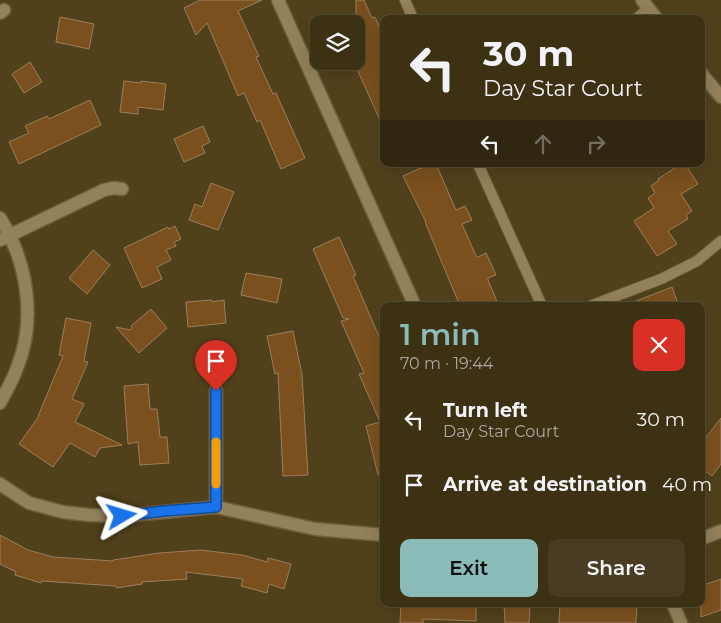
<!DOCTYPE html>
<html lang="en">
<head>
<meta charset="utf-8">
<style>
  body { margin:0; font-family:Montserrat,sans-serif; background:#483d22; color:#f1f3f6; height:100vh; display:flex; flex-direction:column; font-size:19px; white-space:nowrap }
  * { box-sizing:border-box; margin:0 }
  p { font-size:16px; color:#ada9a0 }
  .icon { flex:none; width:28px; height:28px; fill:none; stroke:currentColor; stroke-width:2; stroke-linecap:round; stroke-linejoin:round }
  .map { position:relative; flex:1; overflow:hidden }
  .drawer { position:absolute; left:380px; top:302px; width:325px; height:305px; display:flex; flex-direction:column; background:#3d3114; border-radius:10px; box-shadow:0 5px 20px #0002,0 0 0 1px #564c34 }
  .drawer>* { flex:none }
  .guide { position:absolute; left:380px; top:15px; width:325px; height:152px; border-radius:10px; box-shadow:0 5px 20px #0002,0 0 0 1px #564c34; background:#3d3114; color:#f1f3f6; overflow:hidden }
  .tools { position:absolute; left:310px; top:15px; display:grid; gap:10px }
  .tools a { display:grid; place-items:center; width:55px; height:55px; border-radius:10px; background:#3d3114; box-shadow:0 5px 20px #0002,0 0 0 1px #564c34; font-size:25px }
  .pin { position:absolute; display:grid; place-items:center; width:42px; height:42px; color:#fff; margin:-51px -21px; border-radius:50% 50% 50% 0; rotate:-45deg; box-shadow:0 0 5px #0007 }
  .pin .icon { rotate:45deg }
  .me { position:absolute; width:55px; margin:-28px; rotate:83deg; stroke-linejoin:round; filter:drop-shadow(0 0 4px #0008) }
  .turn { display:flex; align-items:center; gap:18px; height:105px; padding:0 20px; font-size:22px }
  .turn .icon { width:65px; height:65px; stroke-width:2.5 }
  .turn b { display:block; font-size:35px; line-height:42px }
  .lanes { display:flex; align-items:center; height:48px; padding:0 20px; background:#0003; justify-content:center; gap:25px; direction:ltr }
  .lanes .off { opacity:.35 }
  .round { display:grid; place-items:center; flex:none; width:52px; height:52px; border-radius:10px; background:#483d22 }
  .overview { display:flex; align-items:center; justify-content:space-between; height:85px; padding:0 20px }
  h1 { font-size:30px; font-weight:600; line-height:38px; color:#8bbbb9 }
  .button { display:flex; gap:10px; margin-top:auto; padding:10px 20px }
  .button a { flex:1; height:58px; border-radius:10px; background:#8bbbb9; color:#111; font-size:20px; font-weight:600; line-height:58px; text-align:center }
  .button a+a { background:#483d22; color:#f1f3f6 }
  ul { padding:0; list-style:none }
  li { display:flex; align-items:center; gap:15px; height:65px; padding:0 20px }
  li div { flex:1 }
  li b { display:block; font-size:19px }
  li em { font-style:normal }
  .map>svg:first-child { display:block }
  .building { fill:#7a501e; stroke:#9c7e5d }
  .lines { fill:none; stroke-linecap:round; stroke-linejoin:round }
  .lane-casing { stroke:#6d5f3d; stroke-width:12 }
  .street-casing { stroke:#6d5f3d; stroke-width:15 }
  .lane { stroke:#928159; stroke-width:10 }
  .street { stroke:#928159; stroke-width:12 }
  .route-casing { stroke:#114b97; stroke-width:12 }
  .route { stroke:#1a73e8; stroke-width:9 }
  .slow { stroke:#f59e0b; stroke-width:9 }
</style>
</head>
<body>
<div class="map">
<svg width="721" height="623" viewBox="0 0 721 623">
  <rect width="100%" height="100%" fill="#51411b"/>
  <g class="building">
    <polygon points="200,0 262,0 238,11 259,56 256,57 273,94 276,93 305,158 281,169 260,120 257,122 244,93 238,96 207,23 196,35 184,8"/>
    <polygon points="356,0 364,0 372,18 375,17 380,28 384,27 384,129 356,67"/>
    <polygon points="60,17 94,24 89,49 56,42"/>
    <polygon points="30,62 42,82 24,93 12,74"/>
    <polygon points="124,81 141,83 141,81 166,84 163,110 138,107 138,114 120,112"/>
    <polygon points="90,100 101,125 19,164 9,142 29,133 25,126 47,116 49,119"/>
    <polygon points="203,126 210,142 202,146 205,153 184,162 174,139"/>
    <polygon points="430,164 436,164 456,210 465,206 472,220 462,224 476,256 478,257 486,253 496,275 488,278 488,280 499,306 460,306 425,222 426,222 403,176"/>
    <polygon points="681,164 685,164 698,184 681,194 692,211 686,215 688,219 668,231 677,244 657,256 634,221 654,208 648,198 655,193 651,186 659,180 658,179"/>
    <polygon points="211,183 234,192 218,230 189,220 195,204 202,207"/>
    <polygon points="175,226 181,239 174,242 176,246 166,250 171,260 157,267 162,279 142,288 124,248 168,227 169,229"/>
    <polygon points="339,237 356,275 353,276 384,348 384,474 378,475 366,426 380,422 359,374 364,373 341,321 349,319 343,318 313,249"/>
    <polygon points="93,250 110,265 87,294 69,278"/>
    <polygon points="246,273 282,279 277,303 241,295"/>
    <polygon points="672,287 677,301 663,306 626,306 626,305"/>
    <polygon points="212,300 212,302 224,300 226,323 188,327 186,302"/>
    <polygon points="151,309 167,328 139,353 116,327 130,330 132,328 131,326"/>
    <polygon points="66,318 91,323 84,361 88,362 72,399 84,404 75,422 122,445 100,448 95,457 70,443 53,467 19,444 37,419 63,356 59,355"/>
    <polygon points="293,331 302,375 308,475 283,476 278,373 275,374 267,336"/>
    <polygon points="148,384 150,409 157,409 160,437 167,437 169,463 140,465 138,442 128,444 124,386"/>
    <polygon points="721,418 721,464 712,476 701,468 701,444"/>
    <polygon points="0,535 28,550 53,557 113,561 113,560 159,553 201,550 242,555 267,562 268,558 291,564 284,589 269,584 267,593 241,586 243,579 186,572 187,579 142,582 142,584 117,588 116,586 42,581 41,583 15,575 16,572 0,564"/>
    <polygon points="721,579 721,610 701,617 701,586"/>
    <polygon points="401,604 476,604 476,621 423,619 423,623 400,623"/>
    <polygon points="504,604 530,604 529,623 505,623"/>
    <polygon points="560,604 637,604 636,623 559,623"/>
  </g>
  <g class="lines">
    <defs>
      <g id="lane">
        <polyline points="405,0 413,19"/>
        <polyline points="636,19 649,8"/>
        <polyline points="478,164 542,306"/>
        <polyline points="590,306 661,279 697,261 721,241"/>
      </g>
      <g id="street">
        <polyline points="278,0 415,306"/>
        <polyline points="642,0 657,19"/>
        <polyline points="0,13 4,10"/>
        <polyline points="701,73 721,97"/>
        <path d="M0 218C27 261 37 319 17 368 13 380 6 391 0 403"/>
        <polyline points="0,240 104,190 114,188 122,189"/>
        <polyline points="216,391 216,507"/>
        <polyline points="0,484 29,503 63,512 89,515 122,516 216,507 315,529 384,535"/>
        <polyline points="701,539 721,531"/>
        <polyline points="673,604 681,623"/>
      </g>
    </defs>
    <use href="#lane" class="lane-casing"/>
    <use href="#street" class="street-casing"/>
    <use href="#lane" class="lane"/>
    <use href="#street" class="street"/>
  </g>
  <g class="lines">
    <defs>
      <polyline id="route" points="122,516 164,511 216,507 216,391"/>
    </defs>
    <use href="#route" class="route-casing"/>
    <use href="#route" class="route"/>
    <polyline class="slow" points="216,442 216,484"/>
  </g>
</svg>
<div class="tools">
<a><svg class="icon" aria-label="layers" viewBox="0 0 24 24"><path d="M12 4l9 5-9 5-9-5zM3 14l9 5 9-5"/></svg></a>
</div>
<div class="pin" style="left:216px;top:391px;background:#d93025"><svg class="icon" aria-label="arrive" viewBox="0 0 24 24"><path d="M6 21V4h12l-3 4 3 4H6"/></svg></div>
<svg class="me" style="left:122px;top:516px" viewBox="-20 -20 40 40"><path d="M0-17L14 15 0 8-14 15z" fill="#1a73e8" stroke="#fff" stroke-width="4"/></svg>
<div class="guide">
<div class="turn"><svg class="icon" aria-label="left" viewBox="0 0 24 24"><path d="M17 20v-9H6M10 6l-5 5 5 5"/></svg><div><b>30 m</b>Day Star Court</div></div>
<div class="lanes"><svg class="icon" aria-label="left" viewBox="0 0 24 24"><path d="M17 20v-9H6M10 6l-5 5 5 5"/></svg><svg class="icon off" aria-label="ahead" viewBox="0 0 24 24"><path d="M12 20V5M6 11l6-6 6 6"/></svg><svg class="icon off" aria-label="right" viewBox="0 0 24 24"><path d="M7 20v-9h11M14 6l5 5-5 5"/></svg></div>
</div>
<section class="drawer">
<div class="overview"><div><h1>1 min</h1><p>70 m · 19:44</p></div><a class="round" style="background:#d93025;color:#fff"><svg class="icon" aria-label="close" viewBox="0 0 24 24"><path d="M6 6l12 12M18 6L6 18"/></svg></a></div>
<ul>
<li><svg class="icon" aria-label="left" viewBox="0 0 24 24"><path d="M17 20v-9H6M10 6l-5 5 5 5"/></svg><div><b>Turn left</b><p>Day Star Court</p></div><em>30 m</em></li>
<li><svg class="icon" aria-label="arrive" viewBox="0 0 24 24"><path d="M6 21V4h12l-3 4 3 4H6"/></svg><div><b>Arrive at destination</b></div><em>40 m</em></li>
</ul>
<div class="button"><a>Exit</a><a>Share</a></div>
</section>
</div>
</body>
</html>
